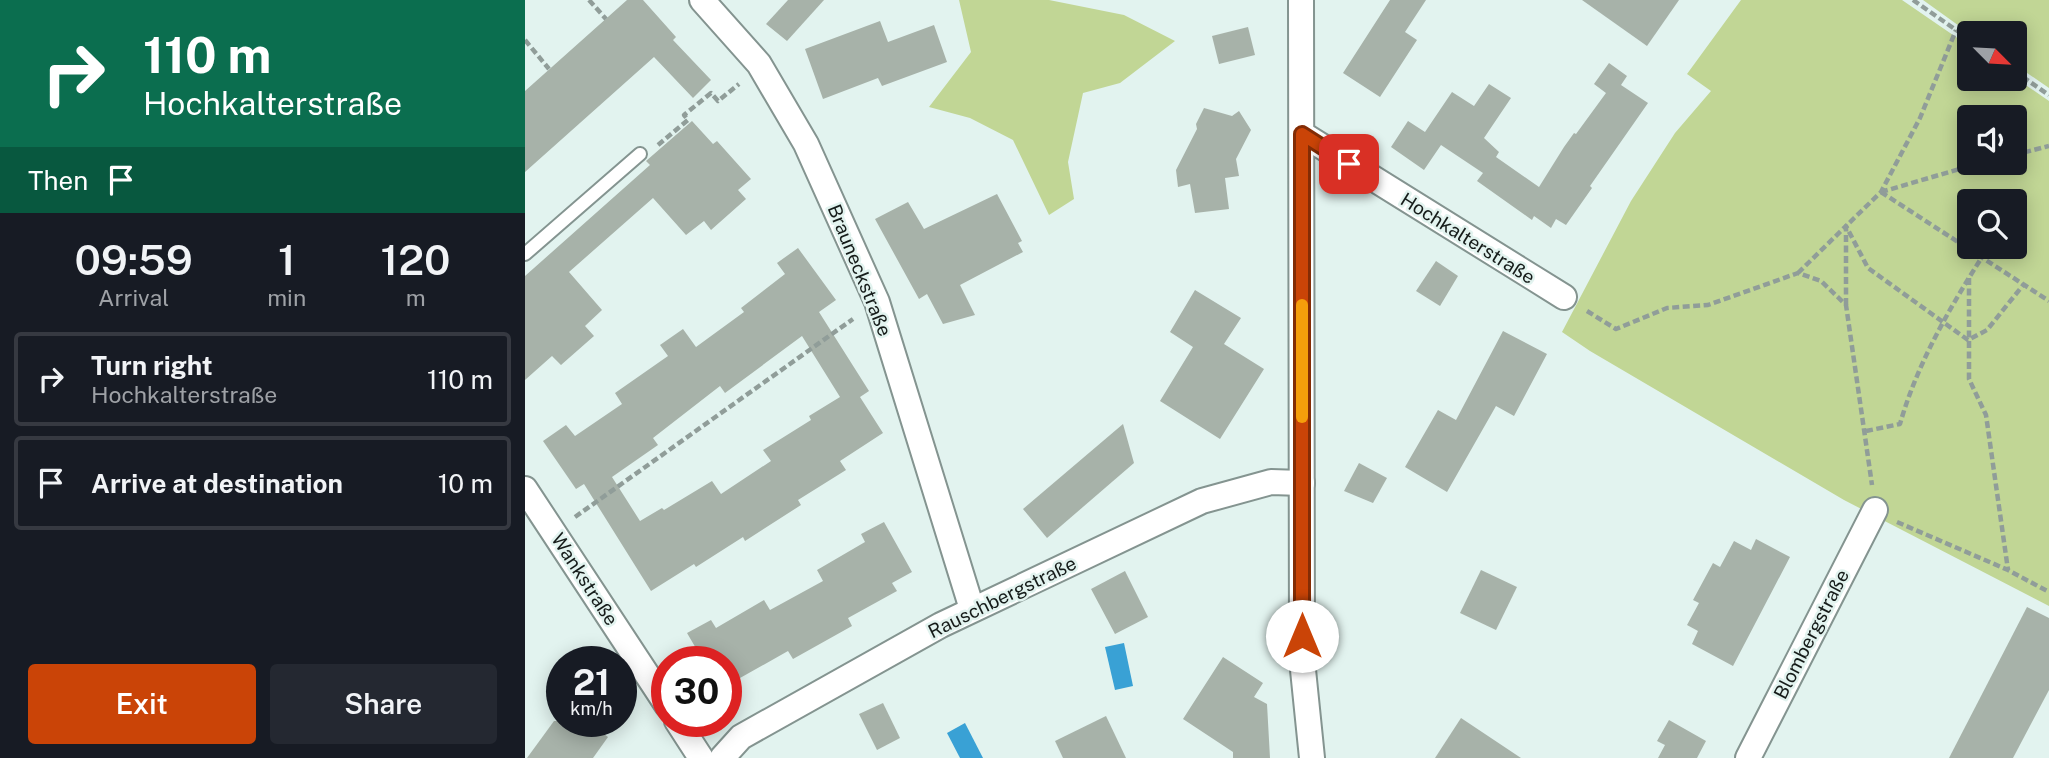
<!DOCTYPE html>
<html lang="en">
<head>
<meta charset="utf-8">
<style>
  body { margin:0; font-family:"Public Sans",sans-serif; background:#242831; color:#f1f3f6; height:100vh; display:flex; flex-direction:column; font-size:26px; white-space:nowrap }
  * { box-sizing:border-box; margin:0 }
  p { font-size:23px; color:#9ea1a6 }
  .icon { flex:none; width:38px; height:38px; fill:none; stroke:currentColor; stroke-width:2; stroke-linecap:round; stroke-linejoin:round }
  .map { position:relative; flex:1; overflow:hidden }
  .drawer { display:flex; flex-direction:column; background:#171b24; width:525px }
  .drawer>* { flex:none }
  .guide { background:#0b6e4f; color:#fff; overflow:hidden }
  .needle { width:46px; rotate:114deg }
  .tools { position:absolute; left:1432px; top:21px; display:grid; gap:14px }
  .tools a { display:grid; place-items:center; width:70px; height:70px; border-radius:7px; background:#171b24; box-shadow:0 4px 18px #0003; font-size:35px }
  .speed { position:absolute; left:21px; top:646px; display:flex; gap:14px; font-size:35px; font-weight:700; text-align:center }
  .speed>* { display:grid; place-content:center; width:91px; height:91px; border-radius:50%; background:#171b24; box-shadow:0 4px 18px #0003; line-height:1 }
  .speed small { font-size:18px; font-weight:400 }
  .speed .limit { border:10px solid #d22; background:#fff; color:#111 }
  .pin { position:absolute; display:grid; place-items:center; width:60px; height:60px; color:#fff; margin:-30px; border-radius:14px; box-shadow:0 4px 10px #0006 }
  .me { position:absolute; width:77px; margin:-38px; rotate:0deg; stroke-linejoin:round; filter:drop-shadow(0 0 5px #0008) }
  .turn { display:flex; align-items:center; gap:24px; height:147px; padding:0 28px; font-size:32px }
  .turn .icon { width:91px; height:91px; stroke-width:2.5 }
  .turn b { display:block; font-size:49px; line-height:60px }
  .then { display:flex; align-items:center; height:66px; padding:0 28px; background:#0003; gap:14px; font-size:26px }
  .eta { display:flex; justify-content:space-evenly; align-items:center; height:119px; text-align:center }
  .eta b { font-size:42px; font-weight:600; line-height:49px }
  .cta { display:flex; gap:14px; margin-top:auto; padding:14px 28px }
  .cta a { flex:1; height:80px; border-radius:7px; background:#ca4407; color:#fff; font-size:28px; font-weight:600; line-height:80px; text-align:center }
  .cta a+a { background:#242831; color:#f1f3f6 }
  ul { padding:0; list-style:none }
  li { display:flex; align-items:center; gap:21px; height:94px; margin:0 14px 10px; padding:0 14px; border:4px solid #363941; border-radius:7px }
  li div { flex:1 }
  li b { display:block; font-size:26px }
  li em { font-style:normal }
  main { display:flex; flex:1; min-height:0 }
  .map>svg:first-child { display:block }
  .green { fill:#c1d695; fill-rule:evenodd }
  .water { fill:#39a1d5 }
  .building { fill:#a7b2a9; fill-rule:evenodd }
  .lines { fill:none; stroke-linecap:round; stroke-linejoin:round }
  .service-casing { stroke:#849490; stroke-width:16 }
  .minor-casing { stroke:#849490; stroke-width:28 }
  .path { stroke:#909d99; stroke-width:4.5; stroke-dasharray:7 3.5; stroke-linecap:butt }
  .service { stroke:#fff; stroke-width:12 }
  .minor { stroke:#fff; stroke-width:24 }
  .route-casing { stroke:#832c05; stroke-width:18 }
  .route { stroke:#ca4407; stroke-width:12 }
  .slow { stroke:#f59e0b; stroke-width:12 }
  .labels { text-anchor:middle; stroke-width:5; stroke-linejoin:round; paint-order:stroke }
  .street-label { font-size:19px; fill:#151b19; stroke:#e2f3ef }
</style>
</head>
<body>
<main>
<section class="drawer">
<div class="guide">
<div class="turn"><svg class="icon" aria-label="right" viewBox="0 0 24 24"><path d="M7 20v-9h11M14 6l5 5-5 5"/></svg><div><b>110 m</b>Hochkalterstraße</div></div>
<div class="then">Then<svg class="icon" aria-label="arrive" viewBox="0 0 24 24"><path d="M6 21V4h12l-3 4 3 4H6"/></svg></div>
</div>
<div class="eta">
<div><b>09:59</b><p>Arrival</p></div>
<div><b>1</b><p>min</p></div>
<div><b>120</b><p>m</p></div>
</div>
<ul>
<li><svg class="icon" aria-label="right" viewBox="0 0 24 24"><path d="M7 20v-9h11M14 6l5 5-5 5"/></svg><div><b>Turn right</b><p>Hochkalterstraße</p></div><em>110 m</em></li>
<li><svg class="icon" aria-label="arrive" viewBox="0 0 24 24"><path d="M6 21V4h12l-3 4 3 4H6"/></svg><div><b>Arrive at destination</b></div><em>10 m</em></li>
</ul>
<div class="cta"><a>Exit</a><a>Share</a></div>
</section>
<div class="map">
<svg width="1524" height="758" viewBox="0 0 1524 758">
  <rect width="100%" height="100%" fill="#e2f3ef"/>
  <g class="green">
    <polygon points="434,0 524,0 599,15 650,41 595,83 558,93 543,162 549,199 524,215 488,140 445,118 404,107 446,52"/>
    <path d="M1216 0H1377L1444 46V79L1489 77 1524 101V606L1319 500 1065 351 1037 332 1106 201 1150 133 1186 91 1162 74ZM1444 117H1489V163H1444ZM1444 201H1489V247H1444Z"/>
    <polygon points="1398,0 1524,0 1524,88 1489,64 1489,33 1444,33"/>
  </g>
  <g class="water">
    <polygon points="599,643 608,686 590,690 580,647"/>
    <polygon points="440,723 458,758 435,758 422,733"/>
  </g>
  <g class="building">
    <polygon points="102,0 118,0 151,37 148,40 186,80 168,98 129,57 0,172 0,91"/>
    <polygon points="263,0 299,0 262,41 241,24"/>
    <polygon points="865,0 901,0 880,32 892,40 855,97 818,73"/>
    <polygon points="1057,0 1154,0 1122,46"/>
    <polygon points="355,21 363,42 409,25 422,62 357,86 353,78 298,99 280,49"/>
    <polygon points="723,27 730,55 694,64 687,36"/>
    <polygon points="1084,63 1102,76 1096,85 1123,103 1065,186 1067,188 1041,225 1031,219 1026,228 1009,216 1007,220 952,181 958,173 916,145 899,170 866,147 883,121 900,132 927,92 949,106 964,84 986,98 959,138 974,152 971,157 1014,187 1039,147 1049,133 1051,134 1081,93 1069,84"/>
    <polygon points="679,108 707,116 714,111 726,130 711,159 714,176 700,178 704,209 670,213 665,184 653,187 651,170 672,129 671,124"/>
    <polygon points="167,121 188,144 192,141 226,179 213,190 221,199 186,230 179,221 161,235 128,198 44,272 77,310 60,326 69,336 36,365 27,356 0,380 0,276 125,165 121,161"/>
    <polygon points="472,194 497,241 493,243 498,252 435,285 450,315 418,324 402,294 394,299 350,219 383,202 399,229"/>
    <path d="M273 248 311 300 294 312 344 391 335 397 358 433 315 461 321 470 273 500 276 505 220 541 218 537 171 567 169 564 126 591 59 484 51 489 18 441 41 425 50 436 97 404 90 393 143 356 135 345 158 329 171 347 219 312 216 308 260 274 252 263ZM277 336 315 397 284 416 286 420 238 450 246 461 196 494 187 481 139 510 137 508 115 521 87 477 133 445 128 438 195 386 200 393Z"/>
    <polygon points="911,261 933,276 915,306 891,291"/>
    <polygon points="670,290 716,318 699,344 739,369 695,439 635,401 668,347 645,332"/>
    <polygon points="978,331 1022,354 989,416 971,406 922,492 880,467 913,410 931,420"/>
    <polygon points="598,424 609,463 522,538 498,509"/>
    <polygon points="834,463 862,478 848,503 819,491"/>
    <polygon points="359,522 387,572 367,583 372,591 323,618 327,626 268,659 263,651 215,678 210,670 201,674 201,662 179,662 162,633 186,620 191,628 239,600 245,610 298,581 292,570 340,542 336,534"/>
    <polygon points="1231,539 1265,557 1208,666 1167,644 1173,631 1162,625 1174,603 1168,600 1188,563 1195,567 1209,541 1226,550"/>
    <polygon points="956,570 992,587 971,630 935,613"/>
    <polygon points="600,571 623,617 590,634 566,589"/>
    <polygon points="1502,607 1524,618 1524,690 1488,758 1424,758"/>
    <polygon points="698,657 738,683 729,697 742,704 745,758 708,758 708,752 658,719"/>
    <polygon points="358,703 375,738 352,750 334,714"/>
    <polygon points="581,716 601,758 538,758 530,741"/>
    <polygon points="936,718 996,758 910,758"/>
    <polygon points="1144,720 1181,741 1172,758 1133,758 1140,745 1132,741"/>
    <polygon points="29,721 62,721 83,737 68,758 2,758"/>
  </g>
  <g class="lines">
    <defs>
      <polyline id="service" points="0,254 115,154"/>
      <g id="minor">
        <polyline points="177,0 234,64 281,144 352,302 447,609"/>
        <polyline points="776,0 777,660 787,758"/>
        <polyline points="777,134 1039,297"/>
        <polyline points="0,489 142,705"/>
        <polyline points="152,721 176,758"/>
        <polyline points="197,758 216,737 416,625 677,501 746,482 777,483"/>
        <polyline points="1223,758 1350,510"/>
      </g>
    </defs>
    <use href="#service" class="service-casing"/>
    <use href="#minor" class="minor-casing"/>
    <g class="path">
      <polyline points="64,0 81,19"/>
      <polyline points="1388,0 1444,39"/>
      <polyline points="0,40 24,69"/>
      <polyline points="1489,71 1524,95"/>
      <polyline points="133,145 163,120 159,115 186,93 193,101 214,84"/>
      <polyline points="1489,155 1524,146"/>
      <polyline points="1356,192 1524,301"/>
      <polyline points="1356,192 1455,163"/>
      <polyline points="1273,273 1321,226 1343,268 1443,340 1462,330 1499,284"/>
      <polyline points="1444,278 1444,379 1461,415 1483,570"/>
      <polyline points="1321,305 1321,226 1356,192 1395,118 1431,30"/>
      <polyline points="1062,311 1091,329 1142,308 1183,305 1273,273 1296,281 1321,305 1347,485"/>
      <path d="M1341 431 1375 424C1392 364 1424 309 1457 257"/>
      <polyline points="50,517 328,319"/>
      <polyline points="1372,522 1483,570 1524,592"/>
    </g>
    <use href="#service" class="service"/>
    <use href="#minor" class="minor"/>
  </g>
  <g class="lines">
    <defs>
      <polyline id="route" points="777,636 777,134 824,164"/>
    </defs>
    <use href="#route" class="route-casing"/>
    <use href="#route" class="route"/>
    <polyline class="slow" points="777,305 777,417"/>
  </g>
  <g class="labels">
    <g class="street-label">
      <text transform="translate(943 238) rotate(32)" y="7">Hochkalterstraße</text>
      <text transform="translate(335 270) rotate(68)" y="7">Brauneckstraße</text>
      <text transform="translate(60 579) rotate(57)" y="7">Wankstraße</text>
      <text transform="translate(477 597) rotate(-26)" y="7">Rauschbergstraße</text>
      <text transform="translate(1286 634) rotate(-63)" y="7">Blombergstraße</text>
    </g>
  </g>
</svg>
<div class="tools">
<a><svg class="needle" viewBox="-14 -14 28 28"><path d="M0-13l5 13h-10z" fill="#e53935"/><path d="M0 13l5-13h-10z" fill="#9ea1a6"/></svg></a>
<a><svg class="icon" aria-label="sound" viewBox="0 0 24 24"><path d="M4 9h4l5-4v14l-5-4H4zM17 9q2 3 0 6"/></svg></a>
<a><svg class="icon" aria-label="search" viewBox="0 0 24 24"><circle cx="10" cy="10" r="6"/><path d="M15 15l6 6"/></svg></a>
</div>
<div class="speed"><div>21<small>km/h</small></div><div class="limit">30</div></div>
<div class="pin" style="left:824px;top:164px;background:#d93025"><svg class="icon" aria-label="arrive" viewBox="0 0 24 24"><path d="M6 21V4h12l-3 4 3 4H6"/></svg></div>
<svg class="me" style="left:777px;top:636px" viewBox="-20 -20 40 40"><circle r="19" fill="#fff"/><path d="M0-13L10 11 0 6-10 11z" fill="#ca4407"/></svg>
</div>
</main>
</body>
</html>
